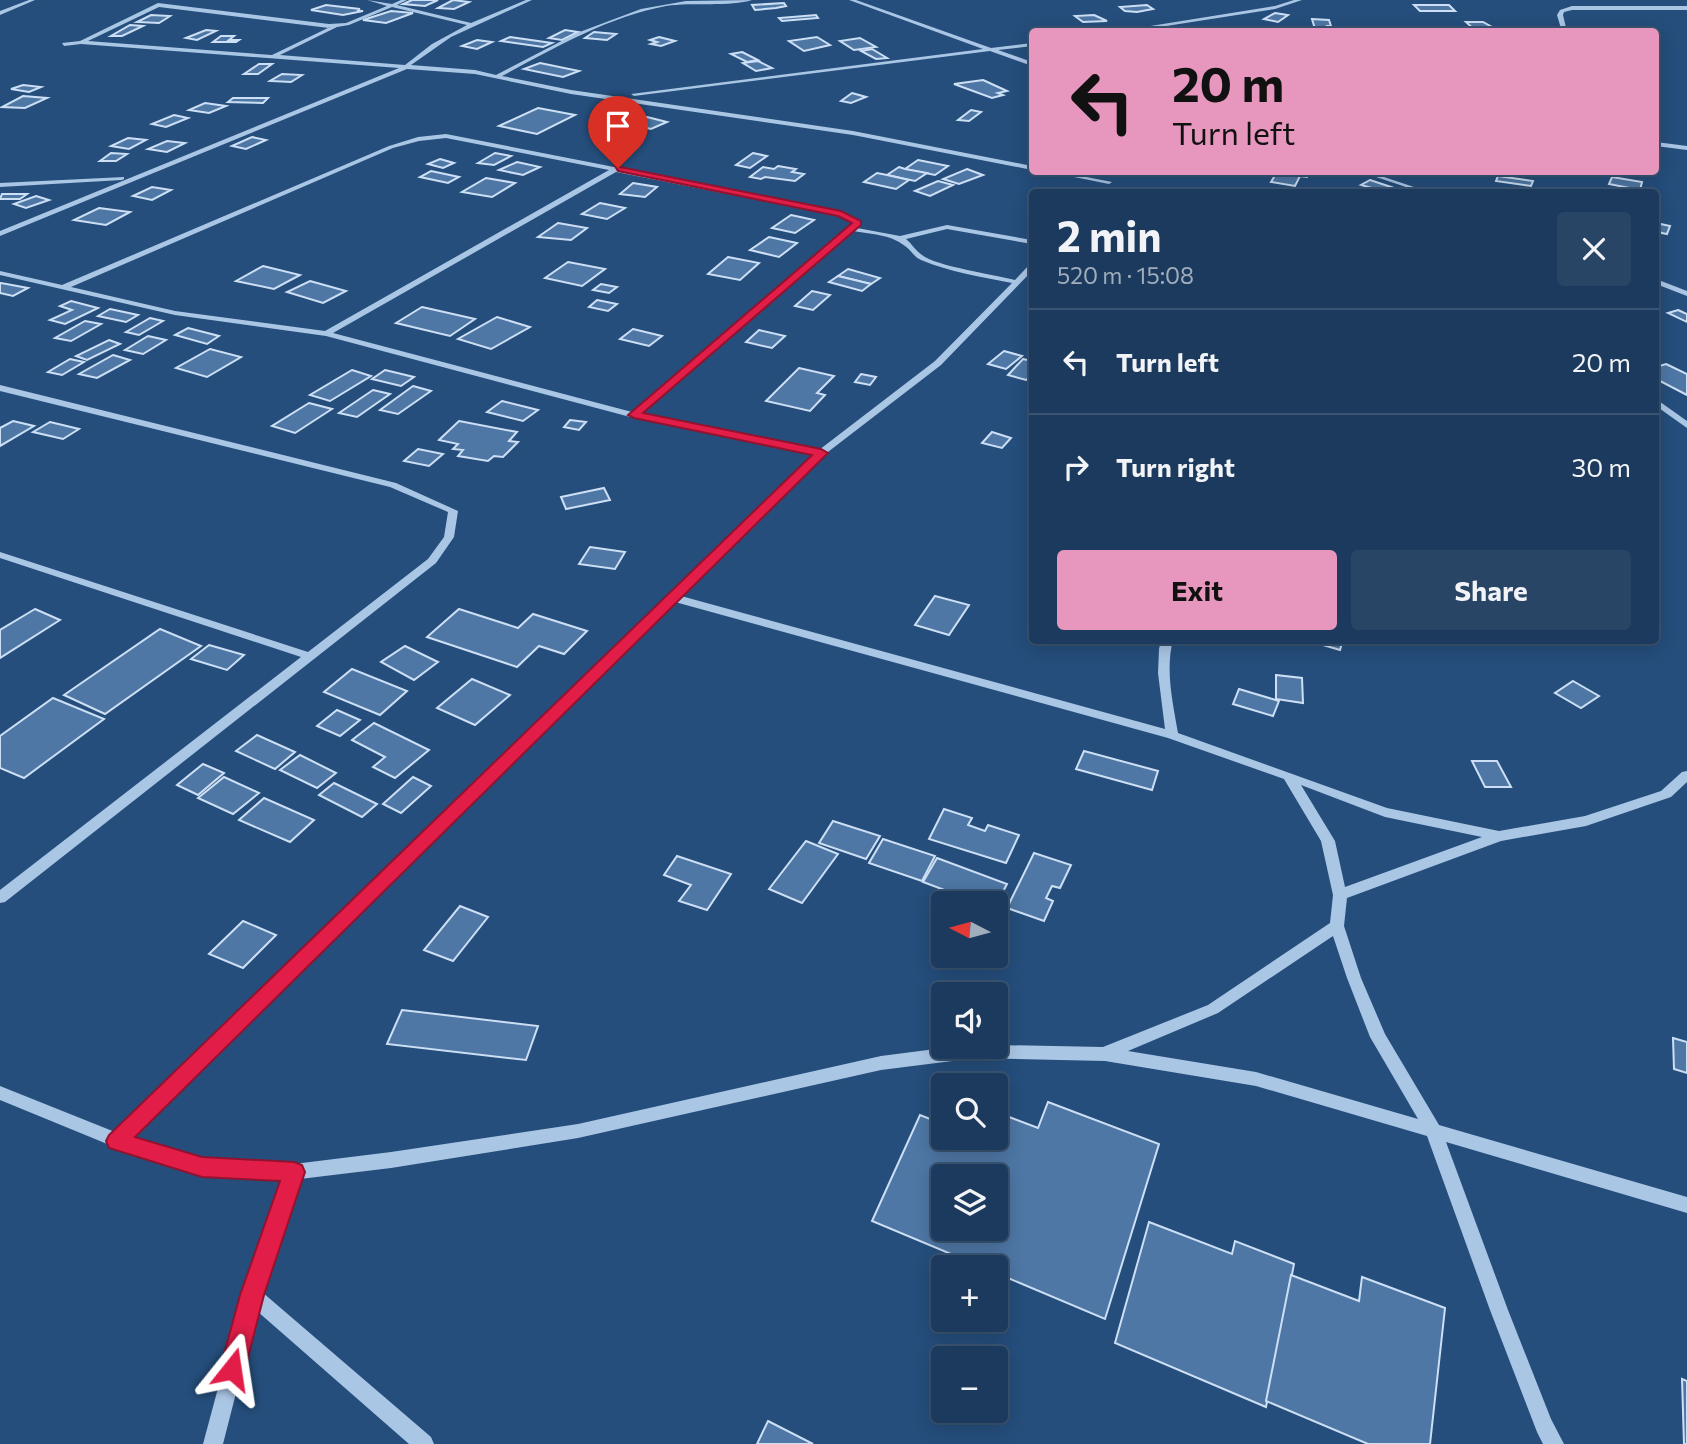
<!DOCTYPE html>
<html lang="en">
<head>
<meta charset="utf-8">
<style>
  body { margin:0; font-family:Commissioner,sans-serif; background:#294566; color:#f1f3f6; height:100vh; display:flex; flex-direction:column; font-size:26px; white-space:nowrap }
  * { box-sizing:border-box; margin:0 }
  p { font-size:23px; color:#a0adbc }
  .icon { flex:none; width:38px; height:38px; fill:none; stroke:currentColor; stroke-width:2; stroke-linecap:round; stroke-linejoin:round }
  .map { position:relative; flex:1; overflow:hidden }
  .sheet { position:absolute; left:1029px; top:189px; width:630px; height:455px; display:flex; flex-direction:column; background:#1c3a5d; border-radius:7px; box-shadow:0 4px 18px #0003,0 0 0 2px #3a5472 }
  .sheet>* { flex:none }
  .hud { position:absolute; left:1029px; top:28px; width:630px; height:147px; border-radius:7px; box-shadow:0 4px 18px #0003,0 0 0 2px #3a5472; background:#e797bd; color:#111; overflow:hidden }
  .needle { width:46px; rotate:276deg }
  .fabs { position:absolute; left:931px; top:891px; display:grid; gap:14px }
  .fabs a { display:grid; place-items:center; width:77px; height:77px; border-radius:7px; background:#1c3a5d; box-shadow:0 4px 18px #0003,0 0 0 2px #3a5472; font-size:35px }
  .pin { position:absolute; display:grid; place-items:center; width:60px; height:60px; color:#fff; margin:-72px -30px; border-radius:50% 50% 50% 0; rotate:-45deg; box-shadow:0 0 7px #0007 }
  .pin .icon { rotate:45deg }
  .me { position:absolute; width:77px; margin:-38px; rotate:15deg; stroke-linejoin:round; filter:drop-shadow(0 0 5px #0008) }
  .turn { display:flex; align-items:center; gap:24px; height:147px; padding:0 28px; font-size:32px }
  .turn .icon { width:91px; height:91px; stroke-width:2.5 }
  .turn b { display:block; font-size:49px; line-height:60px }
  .round { display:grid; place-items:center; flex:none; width:74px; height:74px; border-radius:7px; background:#294566 }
  .overview { display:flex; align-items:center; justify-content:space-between; height:119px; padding:0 28px }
  h1 { font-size:42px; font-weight:700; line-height:52px }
  .primary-button { display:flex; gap:14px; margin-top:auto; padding:14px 28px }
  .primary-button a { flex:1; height:80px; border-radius:7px; background:#e797bd; color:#111; font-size:28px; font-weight:700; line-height:80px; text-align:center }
  .primary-button a+a { background:#294566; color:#f1f3f6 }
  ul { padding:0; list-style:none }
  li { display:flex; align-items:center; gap:21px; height:105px; padding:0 28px; border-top:2px solid #3a5472 }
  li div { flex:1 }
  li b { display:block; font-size:26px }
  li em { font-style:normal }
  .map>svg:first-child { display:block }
  .building { fill:#4e77a5; stroke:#cddff4; stroke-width:2; fill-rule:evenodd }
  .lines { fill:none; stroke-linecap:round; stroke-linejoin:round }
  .minor { fill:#aac6e5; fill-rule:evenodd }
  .route { fill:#e11d48; stroke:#92132f; stroke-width:2 }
</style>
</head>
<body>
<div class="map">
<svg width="1687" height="1444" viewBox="0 0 1687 1444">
  <rect width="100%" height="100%" fill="#254e7c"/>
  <g class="building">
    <polygon points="412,0 438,0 425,6 403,4"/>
    <polygon points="453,0 469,2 454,9 438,8"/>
    <polygon points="784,3 786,6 776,8 755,10 752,5"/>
    <polygon points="326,5 360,9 357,10 363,11 343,15 311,10"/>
    <polygon points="1147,5 1153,9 1137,12 1125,11 1120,7"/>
    <polygon points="1414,5 1449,5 1455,11 1420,11"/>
    <polygon points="391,11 413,13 386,23 363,20"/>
    <polygon points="1275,13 1288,15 1278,22 1264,19"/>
    <polygon points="151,15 170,16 159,23 137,22"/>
    <polygon points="816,15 818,18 782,21 779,18"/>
    <polygon points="1094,15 1107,21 1083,22 1075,16"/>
    <polygon points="1312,19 1329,20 1331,26 1327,26 1328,30 1315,29"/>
    <polygon points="1466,22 1483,22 1499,31 1477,32"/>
    <polygon points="130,25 143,26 122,36 111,36"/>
    <polygon points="206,30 216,31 197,40 186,38"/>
    <polygon points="565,30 578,32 562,40 549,38"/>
    <polygon points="594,32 616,34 607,40 585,38"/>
    <polygon points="221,36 234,36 229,40 239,40 236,42 213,42"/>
    <polygon points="510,37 552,43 543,47 501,41"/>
    <polygon points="659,37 675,41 661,46 651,44 657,42 650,40"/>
    <polygon points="817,37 830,45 804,51 789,41"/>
    <polygon points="860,38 876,47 854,50 840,41"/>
    <polygon points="477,40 492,42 477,49 462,46"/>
    <polygon points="872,49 887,58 876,59 861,51"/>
    <polygon points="742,52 758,60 747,62 731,54"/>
    <polygon points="758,61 772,68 756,71 743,63"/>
    <polygon points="540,63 579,71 563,77 524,69"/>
    <polygon points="259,64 272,64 258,74 244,74"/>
    <polygon points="282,74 302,75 291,82 270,81"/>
    <polygon points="983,80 1007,91 998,93 1003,95 992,98 954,84"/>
    <polygon points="23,85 41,87 29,92 11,89"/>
    <polygon points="852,93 866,97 851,103 841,101"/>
    <polygon points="23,96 47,98 25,108 2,107"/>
    <polygon points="233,98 268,98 263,103 228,102"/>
    <polygon points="205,103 226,106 209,113 189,110"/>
    <polygon points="538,108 575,115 537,134 499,126"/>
    <polygon points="971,110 981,112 969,121 958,120"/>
    <polygon points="174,115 188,118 166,127 152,124"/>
    <polygon points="647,117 667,122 651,129 631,124"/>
    <polygon points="252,137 266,140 246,149 232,146"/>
    <polygon points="128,138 146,140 129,149 111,146"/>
    <polygon points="167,141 185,143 167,152 148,149"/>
    <polygon points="111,153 127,154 116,161 100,161"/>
    <polygon points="495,153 511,156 494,165 478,163"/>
    <polygon points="753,153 767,156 750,168 736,165"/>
    <polygon points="440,159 454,163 443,168 428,164"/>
    <polygon points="918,160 948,166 935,175 905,169"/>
    <polygon points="517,162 540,167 523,175 499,170"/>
    <polygon points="778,166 796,169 792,172 804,174 795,181 765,177 761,179 750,177 763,167 774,169"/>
    <polygon points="899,167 905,169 927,173 915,181 887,175"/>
    <polygon points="967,169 983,175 959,184 943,179"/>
    <polygon points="431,171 459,177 448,183 420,177"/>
    <polygon points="1277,172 1310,172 1307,177 1300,176 1295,186 1271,182"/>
    <polygon points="877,173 887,175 909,180 896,189 864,182"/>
    <polygon points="1498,176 1533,181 1531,186 1496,181"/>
    <polygon points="1612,177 1642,182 1640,190 1609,184"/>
    <polygon points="486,178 515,183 492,197 462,192"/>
    <polygon points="1370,180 1406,192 1386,192 1361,185"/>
    <polygon points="938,181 953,185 930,196 915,191"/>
    <polygon points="633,183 657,187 645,197 620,194"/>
    <polygon points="152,187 171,190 152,200 133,196"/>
    <polygon points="2,194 27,194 20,199 0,199"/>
    <polygon points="36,196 49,200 26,208 14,204"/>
    <polygon points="600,203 625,208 607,219 582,214"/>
    <polygon points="99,208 130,212 106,225 74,220"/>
    <polygon points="791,215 814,220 795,233 772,228"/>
    <polygon points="558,223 587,228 571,240 538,237"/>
    <polygon points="1656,223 1670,226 1667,234 1657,232 1656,235"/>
    <polygon points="769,237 797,243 779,257 750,250"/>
    <polygon points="728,257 759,263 740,280 708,274"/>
    <polygon points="568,262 605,269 582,286 545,278"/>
    <polygon points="263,266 300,275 274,289 236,281"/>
    <polygon points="848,269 880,278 871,284 838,276"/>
    <polygon points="838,276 871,284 862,291 829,282"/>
    <polygon points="310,281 346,291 323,303 287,292"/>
    <polygon points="0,283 1,283 28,288 13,296 0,293"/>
    <polygon points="601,284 617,287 609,293 593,290"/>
    <polygon points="812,291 830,295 813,310 795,306"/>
    <polygon points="597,300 617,304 608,311 589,307"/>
    <polygon points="71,301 98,308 65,324 50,320 72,310 60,306"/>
    <polygon points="422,307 475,319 450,336 396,323"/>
    <polygon points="110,309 138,315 126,322 98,316"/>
    <polygon points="1678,310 1687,314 1687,322 1668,313"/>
    <polygon points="497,317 530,327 491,349 458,339"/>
    <polygon points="150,318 163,321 139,335 126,332"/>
    <polygon points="85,321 101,324 71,341 55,338"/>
    <polygon points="188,328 219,336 207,344 175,335"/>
    <polygon points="633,329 662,336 649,346 620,339"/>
    <polygon points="759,330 785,336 772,348 746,342"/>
    <polygon points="148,336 166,340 143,354 125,350"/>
    <polygon points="109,340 120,344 87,360 76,356"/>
    <polygon points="210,349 241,357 207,377 176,368"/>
    <polygon points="1004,351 1022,356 1006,369 988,364"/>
    <polygon points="113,355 130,360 97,378 79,374"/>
    <polygon points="70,359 84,362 62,375 48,372"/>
    <polygon points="1023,359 1032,361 1032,373 1030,377 1026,380 1008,375"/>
    <polygon points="1666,364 1687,374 1687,395 1656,379 1656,367"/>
    <polygon points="799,368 834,376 817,393 825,395 810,411 766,401"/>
    <polygon points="352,370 371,376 330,401 310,395"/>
    <polygon points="385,370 414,377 401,386 372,379"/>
    <polygon points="861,374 876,377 870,385 855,382"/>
    <polygon points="413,386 431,391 398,414 380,410"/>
    <polygon points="373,390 390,394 357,417 339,413"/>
    <polygon points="502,401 538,410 523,421 487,412"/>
    <polygon points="309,403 332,409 295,433 272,426"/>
    <polygon points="570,420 586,422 579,430 564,427"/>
    <polygon points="13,421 34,426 0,446 0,428"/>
    <polygon points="459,421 517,432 509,441 518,442 503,457 494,456 488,461 458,456 463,450 453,449 458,444 439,440"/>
    <polygon points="50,422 79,429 63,439 33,432"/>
    <polygon points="992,432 1011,438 1002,448 982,443"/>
    <polygon points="418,449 443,454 429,466 404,461"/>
    <polygon points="604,488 610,500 566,509 561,497"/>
    <polygon points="590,547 625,552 615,569 579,564"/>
    <polygon points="935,596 969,605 949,635 915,625"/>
    <polygon points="35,609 60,620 0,658 0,630"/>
    <polygon points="459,609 518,628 533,614 587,631 564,654 539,646 517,667 427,637"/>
    <polygon points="160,629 201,646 105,714 64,695"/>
    <polygon points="1306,640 1343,640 1340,650"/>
    <polygon points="209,645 244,655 227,670 191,659"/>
    <polygon points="405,646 438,662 414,680 381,662"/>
    <polygon points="352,669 407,691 380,715 324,692"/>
    <polygon points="1276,675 1302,678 1303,703 1276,699"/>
    <polygon points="472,679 510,695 475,725 437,708"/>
    <polygon points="1573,681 1599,696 1581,708 1555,693"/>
    <polygon points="1239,689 1279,701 1273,716 1233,704"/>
    <polygon points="53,698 104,719 24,778 0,768 0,736"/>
    <polygon points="337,710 360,720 340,736 317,726"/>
    <polygon points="374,723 429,750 395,778 373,767 385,757 352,740"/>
    <polygon points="257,735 295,752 275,769 236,751"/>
    <polygon points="1084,751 1158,771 1152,790 1076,769"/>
    <polygon points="300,755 336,773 317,788 280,770"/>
    <polygon points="1472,761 1497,761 1511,787 1485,787"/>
    <polygon points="203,764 224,773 198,795 177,785"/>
    <polygon points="224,777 259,793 233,814 198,798"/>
    <polygon points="413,777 431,786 401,813 383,804"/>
    <polygon points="334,783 377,804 362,817 319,795"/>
    <polygon points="264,798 314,820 290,842 239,820"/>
    <polygon points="944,809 972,818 968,825 985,831 988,825 1019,835 1006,863 929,839"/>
    <polygon points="833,821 880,836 866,859 819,843"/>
    <polygon points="883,839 935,856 922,881 869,863"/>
    <polygon points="806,841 838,854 802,903 769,889"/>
    <polygon points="1034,853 1071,865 1060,888 1052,886 1046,898 1053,901 1044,921 1007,908"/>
    <polygon points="677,856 731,874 707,910 679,901 691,885 664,875"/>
    <polygon points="937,858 1007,884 996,905 996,903 979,903 923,882"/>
    <polygon points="460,906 488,917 453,961 424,950"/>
    <polygon points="243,921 276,935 243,968 209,954"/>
    <polygon points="402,1010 538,1026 526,1060 387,1044"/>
    <polygon points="1673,1038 1687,1042 1687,1073 1674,1069"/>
    <path d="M1048 1102 1159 1144 1105 1319 996 1273V1267H982L872 1221 920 1115 943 1124V1138L983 1140 984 1138H996V1112L1038 1128ZM943 1176H996V1228H943Z"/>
    <polygon points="1149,1222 1232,1254 1235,1241 1294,1264 1266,1407 1115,1343"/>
    <polygon points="1291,1275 1359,1301 1362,1277 1445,1308 1430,1444 1368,1444 1266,1401"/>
    <polygon points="1682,1379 1687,1381 1687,1444 1684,1444"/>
    <polygon points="768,1421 813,1444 757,1444"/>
  </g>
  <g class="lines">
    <g class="minor">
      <polygon points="29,0 35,0 0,15 0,11"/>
      <path d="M367 0 392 4 401 0H407L397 5 471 23 526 0H532L451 37 411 65 475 70 496 75 577 33 641 9 686 1 752 0C731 7 692 2 666 6 608 17 554 48 502 76L571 90 853 131 1032 166V170L853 135 571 94 475 74 407 69 0 236V231L399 68 81 44 64 46 62 43 80 41 158 3 329 24 346 23 387 6ZM159 7 329 28 330 27 272 55 88 41ZM392 7 467 25 432 44 405 65 280 55 337 27 349 25Z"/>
      <polygon points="849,0 856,0 991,48 1032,43 1032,46 998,50 1032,62 1032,66 990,51 634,96 631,94 983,49"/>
      <polygon points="1294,0 1302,0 1275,9 1128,32 1113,32 1275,6"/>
      <polygon points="1572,6 1687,6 1687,10 1572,10 1564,12 1563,15 1567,32 1562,32 1557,15 1560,10"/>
      <path d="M446 134 614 167 618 166 621 169 840 212 861 221 862 223 857 228 900 236 947 225 1032 240V244L947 229 906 239C912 244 916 251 922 255 935 266 996 275 1015 280L1029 265H1032V271L941 365 824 455 681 596 1165 729 1158 673 1159 649 1161 640H1173C1165 670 1173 703 1178 733L1387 808 1499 831 1585 816 1661 791 1682 772 1687 771V782L1671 797 1586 826 1501 841 1347 898 1344 926 1361 978 1385 1034 1439 1125 1687 1197V1213L1446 1142 1508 1310 1551 1419 1564 1444H1543L1537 1432 1490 1310 1427 1136 1256 1086 1105 1061 976 1058 881 1070 578 1138 391 1168 300 1179 262 1292 431 1437 434 1444H409L257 1311 223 1444H203L243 1295 283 1179 202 1175 117 1148 0 1100V1086L115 1132 814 454 634 418 326 336 175 315 0 275V271L62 285 389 146 418 137ZM446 138 609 170 325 331 175 311 71 287 393 148 419 141ZM616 172 838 216 853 223 632 412 333 333ZM853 231C870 234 890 234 905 246 911 250 914 257 921 260 950 272 981 277 1012 283L935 361 819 450 641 414ZM675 602 1168 738 1284 779 1321 841 1333 895 1330 923 1208 1005 1103 1047 996 1045V1046H959L881 1056 578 1124 391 1152 294 1164 202 1159 131 1138ZM1301 785 1385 817 1482 837 1345 887 1335 841ZM1333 936 1347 978 1370 1037 1418 1119 1256 1072 1128 1051 1218 1013Z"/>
      <polygon points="1656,142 1687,146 1687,150 1656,146"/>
      <polygon points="1049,172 1061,172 1112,182 1109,184"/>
      <polygon points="1361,172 1369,172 1429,192 1421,192"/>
      <polygon points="124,177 124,179 122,180 0,187 0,183"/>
      <polygon points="1656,279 1687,291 1687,296 1656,284"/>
      <polygon points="0,385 396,483 458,511 454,537 436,563 5,902 0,903 0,890 301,657 0,558 0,552 308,652 428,559 444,537 448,512 390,487 0,391"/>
      <polygon points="1656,399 1687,421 1687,428 1656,406"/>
    </g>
  </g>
  <polygon class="route" points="615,166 841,211 861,221 861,225 643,413 821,449 828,453 135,1137 202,1157 294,1162 302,1165 305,1172 264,1295 245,1369 241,1378 232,1382 224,1378 220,1369 240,1295 280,1181 202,1177 109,1148 106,1141 109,1135 812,455 634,418 628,415 852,223 838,216 618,171"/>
</svg>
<div class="fabs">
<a><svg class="needle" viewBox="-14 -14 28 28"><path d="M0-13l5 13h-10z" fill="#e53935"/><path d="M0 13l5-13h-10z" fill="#a0adbc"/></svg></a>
<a><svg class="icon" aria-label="sound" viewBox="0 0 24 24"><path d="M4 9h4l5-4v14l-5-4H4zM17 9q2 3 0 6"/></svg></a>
<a><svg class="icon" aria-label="search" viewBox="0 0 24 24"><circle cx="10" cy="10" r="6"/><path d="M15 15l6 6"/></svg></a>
<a><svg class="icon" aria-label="layers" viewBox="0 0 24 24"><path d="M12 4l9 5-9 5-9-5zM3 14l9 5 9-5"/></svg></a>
<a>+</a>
<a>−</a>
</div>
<div class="pin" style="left:618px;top:168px;background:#d93025"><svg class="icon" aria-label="arrive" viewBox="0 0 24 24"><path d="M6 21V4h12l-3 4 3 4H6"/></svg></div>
<svg class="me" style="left:232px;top:1369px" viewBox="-20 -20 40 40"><path d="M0-17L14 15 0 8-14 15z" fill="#e11d48" stroke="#fff" stroke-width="4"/></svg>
<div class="hud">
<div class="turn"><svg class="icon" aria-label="left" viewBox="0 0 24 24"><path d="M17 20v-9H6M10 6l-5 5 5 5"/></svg><div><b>20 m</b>Turn left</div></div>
</div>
<section class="sheet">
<div class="overview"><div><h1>2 min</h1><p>520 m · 15:08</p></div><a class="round"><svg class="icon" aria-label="close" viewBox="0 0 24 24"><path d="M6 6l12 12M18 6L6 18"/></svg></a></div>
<ul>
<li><svg class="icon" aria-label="left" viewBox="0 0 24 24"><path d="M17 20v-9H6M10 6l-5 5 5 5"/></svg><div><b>Turn left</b></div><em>20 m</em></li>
<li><svg class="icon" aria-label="right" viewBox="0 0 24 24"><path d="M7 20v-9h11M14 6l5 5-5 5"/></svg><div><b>Turn right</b></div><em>30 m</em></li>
</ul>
<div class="primary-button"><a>Exit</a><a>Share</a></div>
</section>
</div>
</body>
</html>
